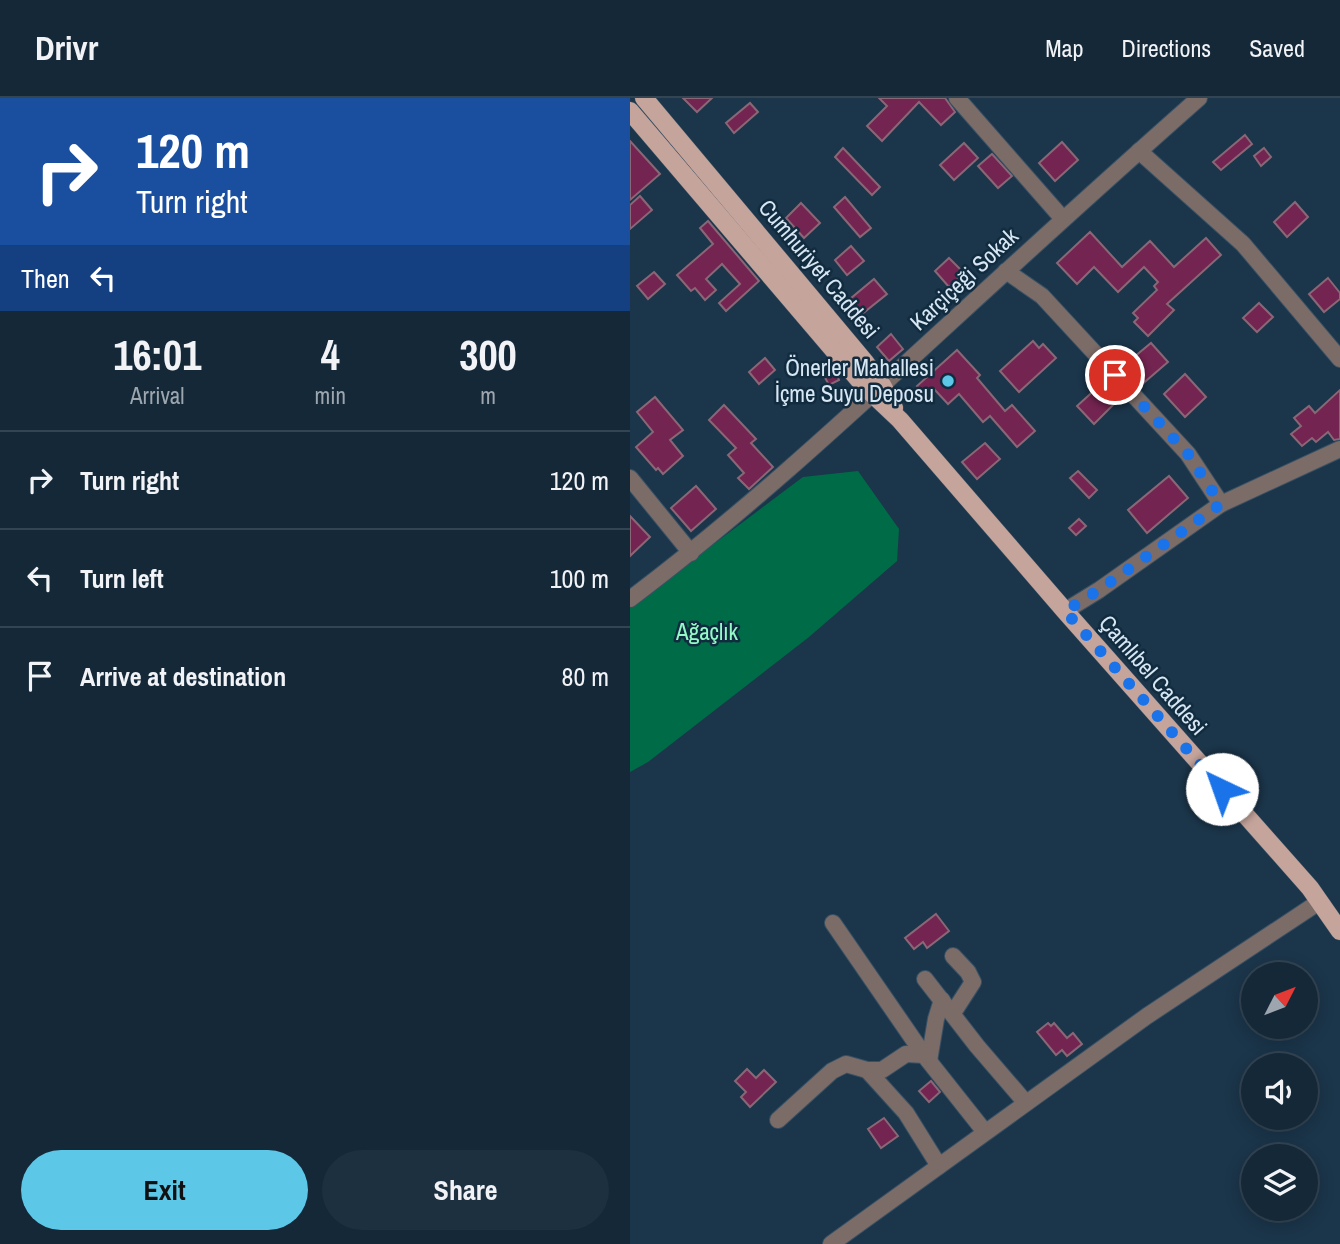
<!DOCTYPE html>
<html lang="en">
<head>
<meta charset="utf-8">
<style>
  body { margin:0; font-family:"Archivo Narrow",sans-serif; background:#1d3040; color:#f1f3f6; height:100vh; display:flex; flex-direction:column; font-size:26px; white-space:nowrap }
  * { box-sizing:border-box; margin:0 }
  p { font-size:23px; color:#9da6ae }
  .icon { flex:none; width:38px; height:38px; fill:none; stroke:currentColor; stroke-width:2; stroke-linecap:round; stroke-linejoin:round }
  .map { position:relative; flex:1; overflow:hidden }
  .details { display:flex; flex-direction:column; background:#142838; width:630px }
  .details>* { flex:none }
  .guide { background:#1a4fa0; color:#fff; overflow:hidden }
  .needle { width:46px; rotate:48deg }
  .controls { position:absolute; left:611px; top:864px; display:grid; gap:14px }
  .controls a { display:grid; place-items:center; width:77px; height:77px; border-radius:50%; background:#142838; box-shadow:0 4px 18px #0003,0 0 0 2px #334453; font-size:35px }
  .pin { position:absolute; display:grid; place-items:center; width:60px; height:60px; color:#fff; margin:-30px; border:4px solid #fff; border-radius:50%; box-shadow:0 2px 7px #0007 }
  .me { position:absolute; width:77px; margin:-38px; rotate:318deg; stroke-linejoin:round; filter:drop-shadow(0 0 5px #0008) }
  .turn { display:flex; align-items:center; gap:24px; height:147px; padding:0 21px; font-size:32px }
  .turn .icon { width:91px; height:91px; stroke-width:2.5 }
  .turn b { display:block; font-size:49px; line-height:60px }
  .then { display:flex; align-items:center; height:66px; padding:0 21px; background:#0003; gap:14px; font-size:26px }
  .eta { display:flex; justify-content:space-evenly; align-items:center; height:119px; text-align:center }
  .eta b { font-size:42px; font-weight:800; line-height:49px }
  .primary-button { display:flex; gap:14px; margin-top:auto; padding:14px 21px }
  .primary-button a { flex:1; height:80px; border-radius:42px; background:#5dc7e8; color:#111; font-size:28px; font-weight:800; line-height:80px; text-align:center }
  .primary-button a+a { background:#1d3040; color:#f1f3f6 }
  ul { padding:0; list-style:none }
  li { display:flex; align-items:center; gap:21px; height:98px; padding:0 21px; border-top:2px solid #334453 }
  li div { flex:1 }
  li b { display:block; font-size:26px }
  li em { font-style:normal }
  header { display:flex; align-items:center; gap:42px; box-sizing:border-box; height:98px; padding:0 35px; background:#142838; border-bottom:2px solid #334453 }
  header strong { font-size:33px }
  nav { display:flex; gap:38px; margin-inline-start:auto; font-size:24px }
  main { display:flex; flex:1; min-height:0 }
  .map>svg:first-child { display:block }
  .green { fill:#006c47 }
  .building { fill:#732450; stroke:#896777; stroke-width:2 }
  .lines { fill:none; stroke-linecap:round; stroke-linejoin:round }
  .minor-casing { stroke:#395165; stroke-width:18 }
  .major-casing { stroke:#395165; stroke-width:19 }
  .minor { stroke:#7c6c68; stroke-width:16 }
  .major { stroke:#c5a49b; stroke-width:18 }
  .route { stroke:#1a73e8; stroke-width:12; stroke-dasharray:0 21.6 }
  .poi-dot { fill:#5dc7e8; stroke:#112b3f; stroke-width:2.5 }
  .labels { text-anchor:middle; stroke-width:5; stroke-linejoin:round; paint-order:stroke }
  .street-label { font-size:23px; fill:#d7e7f4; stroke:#112b3f }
  .poi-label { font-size:23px; fill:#d7e7f4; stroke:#112b3f; text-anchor:end }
  .park-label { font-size:23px; fill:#94fbc7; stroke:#112b3f }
</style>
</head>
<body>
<header>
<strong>Drivr</strong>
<nav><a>Map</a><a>Directions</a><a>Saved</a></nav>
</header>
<main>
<section class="details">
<div class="guide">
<div class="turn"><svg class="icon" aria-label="right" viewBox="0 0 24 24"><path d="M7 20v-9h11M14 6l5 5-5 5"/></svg><div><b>120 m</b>Turn right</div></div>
<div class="then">Then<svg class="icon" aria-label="left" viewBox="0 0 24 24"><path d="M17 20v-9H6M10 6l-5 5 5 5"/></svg></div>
</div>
<div class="eta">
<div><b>16:01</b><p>Arrival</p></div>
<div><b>4</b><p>min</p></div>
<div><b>300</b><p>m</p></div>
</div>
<ul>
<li><svg class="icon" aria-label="right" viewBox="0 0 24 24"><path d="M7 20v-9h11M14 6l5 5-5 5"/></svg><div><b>Turn right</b></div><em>120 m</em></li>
<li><svg class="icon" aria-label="left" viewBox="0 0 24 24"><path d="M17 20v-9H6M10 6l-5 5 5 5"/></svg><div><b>Turn left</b></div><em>100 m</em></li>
<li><svg class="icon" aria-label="arrive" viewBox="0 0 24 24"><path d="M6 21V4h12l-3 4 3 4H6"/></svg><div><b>Arrive at destination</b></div><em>80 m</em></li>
</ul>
<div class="primary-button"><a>Exit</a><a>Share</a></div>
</section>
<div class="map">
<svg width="710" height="1146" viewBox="0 0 710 1146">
  <rect width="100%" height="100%" fill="#1b354a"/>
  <polygon class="green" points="228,373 269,431 267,463 179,539 18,664 0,674 0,509 173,379"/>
  <g class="building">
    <polygon points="53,0 82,0 67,14"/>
    <polygon points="249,0 315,0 325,14 311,27 289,4 252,43 237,28 257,8"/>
    <polygon points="120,5 128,14 104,35 96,25"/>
    <polygon points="615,37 622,46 591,72 583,64"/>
    <polygon points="0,43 30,76 0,102"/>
    <polygon points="432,44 448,62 425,83 409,65"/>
    <polygon points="334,45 348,60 324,82 310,67"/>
    <polygon points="213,50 250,89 242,97 205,59"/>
    <polygon points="634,50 641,59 631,68 624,58"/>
    <polygon points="362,56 382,78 368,90 348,68"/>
    <polygon points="10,98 22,112 0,131 0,107"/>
    <polygon points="215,99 241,130 230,139 204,109"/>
    <polygon points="665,104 678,119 657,139 644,124"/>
    <polygon points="171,105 190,125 174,140 156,120"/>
    <polygon points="78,123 129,183 96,213 89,205 110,186 92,166 76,181 86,192 75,202 65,190 61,193 47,177 83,146 70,130"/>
    <polygon points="460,134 492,169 520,143 544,169 576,140 591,157 537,206 544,212 518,238 504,224 508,220 503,215 527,192 524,188 528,184 514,169 488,194 464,169 447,186 427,165"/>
    <polygon points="221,148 234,163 217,177 205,162"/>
    <polygon points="319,160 334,175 319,189 305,173"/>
    <polygon points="24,174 35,186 18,201 7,188"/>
    <polygon points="698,180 710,195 710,201 694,214 679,196"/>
    <polygon points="244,181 257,196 232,216 220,201"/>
    <polygon points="629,205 643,219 627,234 613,220"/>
    <polygon points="261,236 273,251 259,263 247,249"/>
    <polygon points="403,243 409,250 413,246 426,260 389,294 370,273"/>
    <polygon points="521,245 538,264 510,288 492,269"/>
    <polygon points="327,252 350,277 347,280 375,313 382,307 405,333 387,349 360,318 353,324 329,296 318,306 304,291 296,298 287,288"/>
    <polygon points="135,260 145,272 129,286 119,274"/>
    <polygon points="204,271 209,282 199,287 193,276"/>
    <polygon points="555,276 576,299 555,319 534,296"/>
    <polygon points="468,289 484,306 464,326 447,308"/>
    <polygon points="710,292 710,341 704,342 698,334 686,344 682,340 672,348 661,336 671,328 664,320 679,308 685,315"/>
    <polygon points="25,299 53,332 40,342 53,358 33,376 28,370 26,372 6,349 23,334 7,314"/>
    <polygon points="94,307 126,341 121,345 143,369 119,391 108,380 114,375 98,357 106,350 79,322"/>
    <polygon points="355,345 370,361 347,381 332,364"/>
    <polygon points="448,373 467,392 459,400 440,380"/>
    <polygon points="539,378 558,400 517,435 498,412"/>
    <polygon points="66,388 86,411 61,433 41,410"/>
    <polygon points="0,418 20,439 0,458"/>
    <polygon points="449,421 456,428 446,437 439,430"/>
    <polygon points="306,816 319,833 297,850 293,844 284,851 275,840"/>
    <polygon points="418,925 421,928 424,925 437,940 443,935 452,946 437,958 432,952 426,957 407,934"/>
    <polygon points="117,971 126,980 134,972 146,984 120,1009 111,999 116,994 105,983"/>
    <polygon points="301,983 310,994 299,1004 289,993"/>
    <polygon points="254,1020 268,1038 251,1050 238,1031"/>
  </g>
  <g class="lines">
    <defs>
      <g id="minor">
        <polyline points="327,0 433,121"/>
        <polyline points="509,53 613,146 710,261"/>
        <polyline points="376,173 412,198 558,356 591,406"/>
        <polyline points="0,380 61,455"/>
        <path d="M0 501C109 419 209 327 309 235 395 156 482 77 569 0"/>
        <polyline points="435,513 469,492 591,406 710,351"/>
        <polyline points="203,825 294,957 355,1034"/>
        <polyline points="323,858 338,874 343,884 323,915"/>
        <polyline points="295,881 347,948 396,1005"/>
        <polyline points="299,963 306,921 312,902"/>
        <polyline points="237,972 276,1015 309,1068"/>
        <polyline points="148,1022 202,973 216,966 237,972 252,972 276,956 294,957"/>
        <polyline points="201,1146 517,918 689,804"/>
      </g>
      <g id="major">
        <polyline points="14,0 235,264 252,287 264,310"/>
        <polyline points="0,13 235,289 270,322 435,513 680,790 710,833"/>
      </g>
    </defs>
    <use href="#minor" class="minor-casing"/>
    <use href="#major" class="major-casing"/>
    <use href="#minor" class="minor"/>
    <use href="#major" class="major"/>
  </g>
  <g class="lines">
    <polyline class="route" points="485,277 558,356 591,406 469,492 435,513 592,691"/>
  </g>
  <circle class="poi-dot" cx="318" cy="283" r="7"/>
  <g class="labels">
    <g class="street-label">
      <text transform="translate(189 171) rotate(50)" y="8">Cumhuriyet Caddesi</text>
      <text transform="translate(334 181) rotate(-43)" y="8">Karçiçeği Sokak</text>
      <text transform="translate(523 577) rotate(49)" y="8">Çamlıbel Caddesi</text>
    </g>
    <g class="poi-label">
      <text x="304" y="278">Önerler Mahallesi<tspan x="304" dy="26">İçme Suyu Deposu</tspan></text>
    </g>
    <g class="park-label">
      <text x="77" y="542">Ağaçlık</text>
    </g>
  </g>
</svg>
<div class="controls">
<a><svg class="needle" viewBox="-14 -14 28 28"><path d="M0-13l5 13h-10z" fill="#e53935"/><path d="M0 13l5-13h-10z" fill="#9da6ae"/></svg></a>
<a><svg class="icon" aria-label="sound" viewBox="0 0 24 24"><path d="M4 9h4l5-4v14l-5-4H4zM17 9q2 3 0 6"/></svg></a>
<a><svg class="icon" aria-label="layers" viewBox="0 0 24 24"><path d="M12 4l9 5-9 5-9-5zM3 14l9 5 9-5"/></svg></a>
</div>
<div class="pin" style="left:485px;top:277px;background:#d93025"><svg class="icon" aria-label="arrive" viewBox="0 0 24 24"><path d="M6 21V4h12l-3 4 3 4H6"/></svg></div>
<svg class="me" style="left:592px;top:691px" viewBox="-20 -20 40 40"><circle r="19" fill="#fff"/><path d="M0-13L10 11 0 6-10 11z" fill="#1a73e8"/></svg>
</div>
</main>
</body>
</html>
